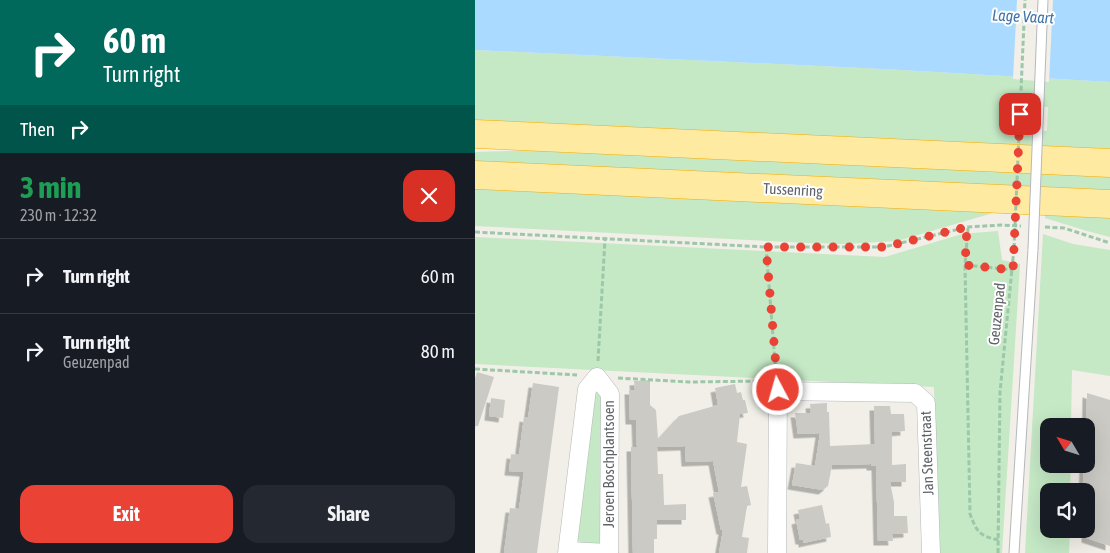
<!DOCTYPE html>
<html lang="en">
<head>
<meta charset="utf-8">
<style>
  body { margin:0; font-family:"Asap Condensed",sans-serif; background:#242831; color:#f1f3f6; height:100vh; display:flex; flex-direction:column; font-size:19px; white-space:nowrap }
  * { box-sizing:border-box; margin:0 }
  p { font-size:16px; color:#9ea1a6 }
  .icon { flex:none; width:28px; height:28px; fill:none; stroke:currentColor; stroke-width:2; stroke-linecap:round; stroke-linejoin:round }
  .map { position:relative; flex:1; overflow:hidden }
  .side { display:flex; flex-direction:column; background:#171b24; width:475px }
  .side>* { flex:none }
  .banner { background:#00695c; color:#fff; overflow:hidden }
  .needle { width:32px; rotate:308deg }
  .fabs { position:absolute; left:565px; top:418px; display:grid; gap:10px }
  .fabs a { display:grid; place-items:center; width:55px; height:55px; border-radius:10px; background:#171b24; box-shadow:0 5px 20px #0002; font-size:25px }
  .pin { position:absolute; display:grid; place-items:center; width:42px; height:42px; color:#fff; margin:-21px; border-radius:10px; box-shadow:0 2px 8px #0006 }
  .me { position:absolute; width:55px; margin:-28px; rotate:354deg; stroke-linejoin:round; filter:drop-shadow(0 0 4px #0008) }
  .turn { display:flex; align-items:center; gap:18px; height:105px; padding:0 20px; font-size:22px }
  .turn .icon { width:65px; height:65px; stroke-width:2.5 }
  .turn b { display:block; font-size:35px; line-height:42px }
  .then { display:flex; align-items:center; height:48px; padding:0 20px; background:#0003; gap:10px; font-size:19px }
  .round { display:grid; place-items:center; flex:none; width:52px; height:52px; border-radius:15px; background:#242831 }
  .head { display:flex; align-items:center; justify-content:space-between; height:85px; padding:0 20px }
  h1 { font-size:30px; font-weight:700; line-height:38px; color:#1e9e55 }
  .primary-button { display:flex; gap:10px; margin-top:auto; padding:10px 20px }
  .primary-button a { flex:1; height:58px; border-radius:15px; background:#ea4335; color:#fff; font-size:20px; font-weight:700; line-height:58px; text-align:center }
  .primary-button a+a { background:#242831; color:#f1f3f6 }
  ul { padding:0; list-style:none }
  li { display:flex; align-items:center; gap:15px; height:75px; padding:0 20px; border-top:1px solid #363941 }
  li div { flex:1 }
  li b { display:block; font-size:19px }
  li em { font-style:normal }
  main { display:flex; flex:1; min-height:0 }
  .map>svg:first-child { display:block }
  .green { fill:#c5e8c5; fill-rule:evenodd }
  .water { fill:#aadaff }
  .pier { fill:#f1efe8 }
  .building { fill:#cccac5; filter:url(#shadow) }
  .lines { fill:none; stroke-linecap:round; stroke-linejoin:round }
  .service-casing { stroke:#b5b8bc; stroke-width:11 }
  .minor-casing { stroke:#b5b8bc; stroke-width:19 }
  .trunk-casing { stroke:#f9ab00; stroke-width:29 }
  .path { stroke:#9cc7a9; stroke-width:3; stroke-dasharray:5 2.5; stroke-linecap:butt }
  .service { stroke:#fff; stroke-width:9 }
  .minor { stroke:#fff; stroke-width:18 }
  .trunk { stroke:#feeaa1; stroke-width:28 }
  .service-bridge-casing { stroke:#b5b8bc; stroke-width:11; stroke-linecap:butt }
  .path-bridge { stroke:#9cc7a9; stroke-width:3; stroke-dasharray:5 2.5; stroke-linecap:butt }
  .service-bridge { stroke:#fff; stroke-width:9 }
  .route { stroke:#ea4335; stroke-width:9; stroke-dasharray:0 16.2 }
  .labels { text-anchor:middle; stroke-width:4; stroke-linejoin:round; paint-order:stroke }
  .street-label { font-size:15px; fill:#5f6368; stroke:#fff }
  .water-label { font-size:16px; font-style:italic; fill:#4174aa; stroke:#fff }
</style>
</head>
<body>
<main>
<section class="side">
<div class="banner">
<div class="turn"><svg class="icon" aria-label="right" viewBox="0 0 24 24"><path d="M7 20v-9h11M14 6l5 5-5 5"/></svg><div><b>60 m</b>Turn right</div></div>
<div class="then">Then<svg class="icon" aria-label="right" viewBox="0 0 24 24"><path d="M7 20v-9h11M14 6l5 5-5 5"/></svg></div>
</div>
<div class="head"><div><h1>3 min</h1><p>230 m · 12:32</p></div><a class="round" style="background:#d93025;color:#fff"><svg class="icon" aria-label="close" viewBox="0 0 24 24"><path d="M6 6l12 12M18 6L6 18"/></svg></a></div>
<ul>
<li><svg class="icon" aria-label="right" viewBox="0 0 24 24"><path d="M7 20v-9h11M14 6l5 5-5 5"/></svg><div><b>Turn right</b></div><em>60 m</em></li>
<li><svg class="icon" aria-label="right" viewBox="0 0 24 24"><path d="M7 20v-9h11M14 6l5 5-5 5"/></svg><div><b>Turn right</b><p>Geuzenpad</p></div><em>80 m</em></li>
</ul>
<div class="primary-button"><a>Exit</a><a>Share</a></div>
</section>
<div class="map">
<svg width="635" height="553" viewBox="0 0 635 553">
  <defs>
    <filter id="shadow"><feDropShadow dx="-4.5" dy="4.5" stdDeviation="0" flood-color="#0004"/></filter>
  </defs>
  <rect width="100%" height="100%" fill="#f1efe8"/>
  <g class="green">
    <path d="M0 50 408 69 635 82V150L0 122ZM540 106 573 107 572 131 539 129Z"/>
    <path d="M135 148 635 172V193C423 179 212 172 0 165V152Z"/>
    <polygon points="0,187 525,211 422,241 370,244 332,243 0,226"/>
    <polygon points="570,213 635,215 635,237 612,231 570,218"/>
    <polygon points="523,231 527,260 545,264 527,553 463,553 459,387 0,364 0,237 410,257 487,234"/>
    <polygon points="568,234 598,244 635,250 635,376 597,370 596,426 574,426 574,464 596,464 595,491 574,491 574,529 595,529 594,553 550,553"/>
    <polygon points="126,390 130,537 123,544 107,544 98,536 115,393"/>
  </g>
  <polygon class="water" points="0,0 635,0 635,82 408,69 0,50"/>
  <polygon class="pier" points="542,0 578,0 574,82 538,79"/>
  <g class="building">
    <polygon points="2,372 19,377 3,426 0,426 0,379"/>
    <polygon points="175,380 175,405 181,410 183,439 204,416 243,405 240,388 260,384 262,393 266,392 268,400 270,400 273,413 265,414 262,442 272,444 266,487 272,486 276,505 272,506 267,537 274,538 272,553 244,553 248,530 246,530 238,493 244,492 238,461 211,462 210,446 182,447 183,474 188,474 189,505 211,504 211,520 182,520 182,539 179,539 179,553 158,553 156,447 162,447 161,420 155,420 154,390 160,390 159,381"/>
    <polygon points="58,383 84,387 62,553 29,553 35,508 44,509 49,472 34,471 36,454 44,455 49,417 53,418"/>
    <polygon points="612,393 635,400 635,546 611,538 611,491 608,491 609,464 611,464"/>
    <polygon points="16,398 30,400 28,418 14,416"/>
    <polygon points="352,403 352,412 354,412 355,446 400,444 399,406 415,406 416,414 429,414 430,431 417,432 417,465 431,464 431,482 415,482 419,502 419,516 432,516 433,533 417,534 418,541 403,541 401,466 396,466 396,464 357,465 353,486 348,490 317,485 321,463 340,466 345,433 323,434 320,413 336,413 335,404"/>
    <polygon points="347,505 351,524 354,523 356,537 328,543 328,540 325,540 321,520 325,519 323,510"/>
  </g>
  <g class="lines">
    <defs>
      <polyline id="service" points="539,553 558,249"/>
      <g id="minor">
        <polyline points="93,551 134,553"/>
        <polyline points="92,553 112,389 122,377 135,394 134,553"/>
        <polyline points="302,553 303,391 440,393 451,403 456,553"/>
      </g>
      <g id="trunk">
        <polyline points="0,134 635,163"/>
        <polyline points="0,175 635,204"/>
      </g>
    </defs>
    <use href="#service" class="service-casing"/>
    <use href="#minor" class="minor-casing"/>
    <use href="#trunk" class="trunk-casing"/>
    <g class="path">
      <polyline points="570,227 589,228 635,243"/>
      <path d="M493 228 490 265 495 514C502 532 504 536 524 540"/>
      <polyline points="0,232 291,247 409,247 493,227 527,225 546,226"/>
      <polyline points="291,247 301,375"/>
      <polyline points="490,265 538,270"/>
      <polyline points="123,361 130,239"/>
      <polyline points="0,369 102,375"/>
      <polyline points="143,378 214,382 291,381"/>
      <polyline points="523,553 525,392 539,248"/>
    </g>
    <use href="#service" class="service"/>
    <use href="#minor" class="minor"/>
    <use href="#trunk" class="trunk"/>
    <defs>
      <polyline id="service-bridge" points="558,249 568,0"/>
    </defs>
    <use href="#service-bridge" class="service-bridge-casing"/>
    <polyline class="path-bridge" points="539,248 550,0"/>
    <use href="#service-bridge" class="service-bridge"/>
  </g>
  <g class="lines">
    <polyline class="route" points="303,390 291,247 409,247 492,227 490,265 538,270 545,114"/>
  </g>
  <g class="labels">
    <g class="street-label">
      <text transform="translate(318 190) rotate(3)" y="5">Tussenring</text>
      <text transform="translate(522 314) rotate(-84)" y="5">Geuzenpad</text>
      <text transform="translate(452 453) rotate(-92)" y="5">Jan Steenstraat</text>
      <text transform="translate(134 464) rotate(-90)" y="5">Jeroen Boschplantsoen</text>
    </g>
    <g class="water-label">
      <text transform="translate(548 16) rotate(3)" y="6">Lage Vaart</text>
    </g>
  </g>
</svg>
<div class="fabs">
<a><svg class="needle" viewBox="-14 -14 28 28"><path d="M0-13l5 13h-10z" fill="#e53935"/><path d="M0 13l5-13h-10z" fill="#9ea1a6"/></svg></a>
<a><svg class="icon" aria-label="sound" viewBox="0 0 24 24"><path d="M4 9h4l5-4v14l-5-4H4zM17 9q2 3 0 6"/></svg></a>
</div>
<div class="pin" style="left:545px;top:114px;background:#d93025"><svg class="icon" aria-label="arrive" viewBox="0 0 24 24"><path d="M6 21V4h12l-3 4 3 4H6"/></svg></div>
<svg class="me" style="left:303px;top:390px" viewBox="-20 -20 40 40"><circle r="17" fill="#ea4335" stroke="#fff" stroke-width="3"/><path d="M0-11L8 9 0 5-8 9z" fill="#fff"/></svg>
</div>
</main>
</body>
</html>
